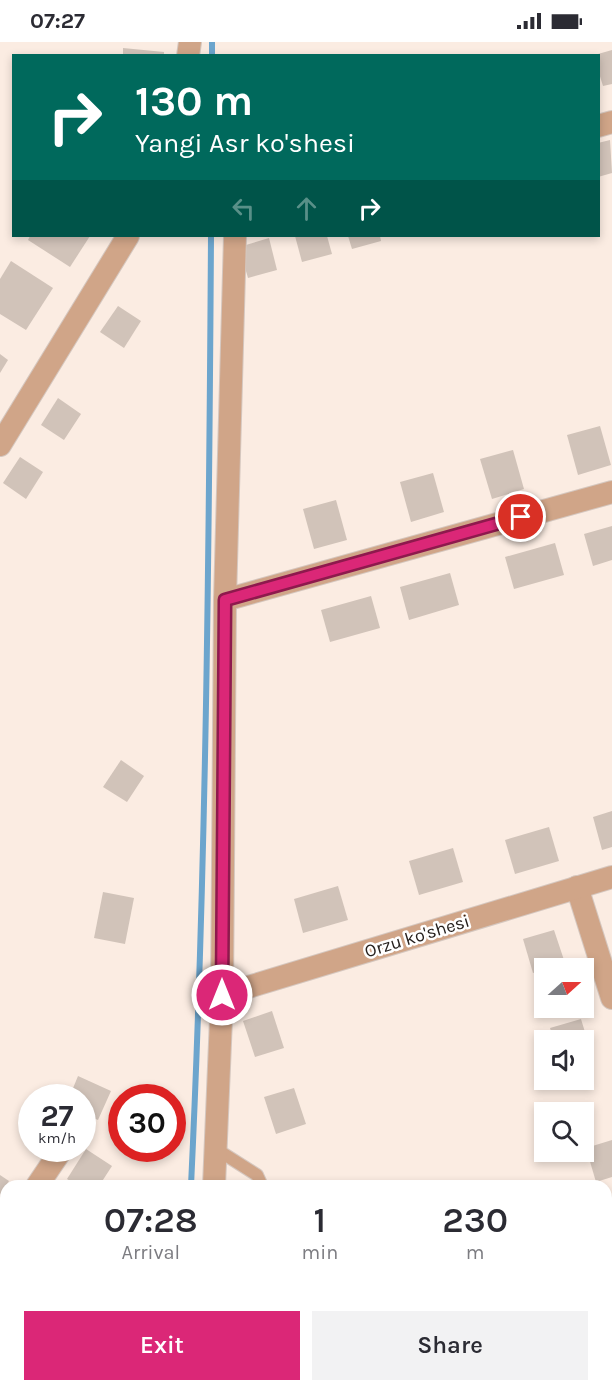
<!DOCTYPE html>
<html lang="en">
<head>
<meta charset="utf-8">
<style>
  body { margin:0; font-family:Karla,sans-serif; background:#f2f2f3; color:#2b2b33; height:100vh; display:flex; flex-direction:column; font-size:22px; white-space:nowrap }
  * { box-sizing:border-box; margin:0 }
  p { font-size:20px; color:#7c7c81 }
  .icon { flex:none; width:33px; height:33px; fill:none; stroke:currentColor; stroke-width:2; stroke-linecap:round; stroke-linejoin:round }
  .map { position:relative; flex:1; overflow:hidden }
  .drawer { position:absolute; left:0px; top:1138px; width:612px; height:212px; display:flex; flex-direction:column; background:#fff; border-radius:18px 18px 0 0; box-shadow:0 3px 9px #0003 }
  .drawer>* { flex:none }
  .hud { position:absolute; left:12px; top:12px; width:588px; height:183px; border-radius:0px; box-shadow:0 3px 9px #0003; background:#00695c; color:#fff; overflow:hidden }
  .needle { width:39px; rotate:69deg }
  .tools { position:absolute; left:534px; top:916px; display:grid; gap:12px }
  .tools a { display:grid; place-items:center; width:60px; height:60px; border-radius:0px; background:#fff; box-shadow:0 3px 9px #0003; font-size:30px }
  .speed { position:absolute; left:18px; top:1042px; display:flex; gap:12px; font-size:30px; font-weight:700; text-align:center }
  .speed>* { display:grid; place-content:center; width:78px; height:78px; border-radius:50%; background:#fff; box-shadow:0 3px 9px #0003; line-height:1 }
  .speed small { font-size:15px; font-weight:400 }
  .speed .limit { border:9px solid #d22; background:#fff; color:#111 }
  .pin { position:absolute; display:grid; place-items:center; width:51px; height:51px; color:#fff; margin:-26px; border:3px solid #fff; border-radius:50%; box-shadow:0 2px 6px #0007 }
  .me { position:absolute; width:66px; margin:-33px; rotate:0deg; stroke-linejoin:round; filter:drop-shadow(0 0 4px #0008) }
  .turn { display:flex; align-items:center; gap:21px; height:126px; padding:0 24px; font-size:27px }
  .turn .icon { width:78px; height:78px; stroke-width:2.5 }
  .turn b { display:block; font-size:42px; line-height:51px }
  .lanes { display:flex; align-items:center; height:57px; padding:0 24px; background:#0003; justify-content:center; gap:30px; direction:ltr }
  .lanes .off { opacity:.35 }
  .eta { display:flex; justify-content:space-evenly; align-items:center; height:102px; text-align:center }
  .eta b { font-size:36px; font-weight:600; line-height:42px }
  .action { display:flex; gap:12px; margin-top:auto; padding:12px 24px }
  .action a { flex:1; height:69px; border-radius:0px; background:#db2777; color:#fff; font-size:24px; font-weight:600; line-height:69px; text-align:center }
  .action a+a { background:#f2f2f3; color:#2b2b33 }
  .status { display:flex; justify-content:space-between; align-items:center; height:42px; padding:0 30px; background:#fff; direction:ltr }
  .status svg { height:16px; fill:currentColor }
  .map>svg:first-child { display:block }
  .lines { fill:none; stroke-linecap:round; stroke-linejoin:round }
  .stream { stroke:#6ca5cd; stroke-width:6 }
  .building { fill:#d1c3b9 }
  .service-casing { stroke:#d5c7bf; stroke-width:14 }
  .minor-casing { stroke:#d5c7bf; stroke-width:24 }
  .service { stroke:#d0a588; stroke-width:12 }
  .minor { stroke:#d0a588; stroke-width:22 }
  .route-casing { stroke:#8e194d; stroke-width:15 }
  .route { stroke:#db2777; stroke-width:10 }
  .labels { text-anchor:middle; stroke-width:5; stroke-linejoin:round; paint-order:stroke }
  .street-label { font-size:18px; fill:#26201d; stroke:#fff }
</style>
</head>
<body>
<div class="status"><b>07:27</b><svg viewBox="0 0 49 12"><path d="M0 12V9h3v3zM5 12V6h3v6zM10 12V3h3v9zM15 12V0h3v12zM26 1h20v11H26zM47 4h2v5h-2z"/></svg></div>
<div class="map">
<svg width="612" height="1349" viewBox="0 0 612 1349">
  <rect width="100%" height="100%" fill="#fbece2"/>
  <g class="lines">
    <g class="stream">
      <polyline points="212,14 212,0"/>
      <path d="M191 1144C206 828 209 511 211 194"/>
      <polyline points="181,1349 181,1344"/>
    </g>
  </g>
  <g class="building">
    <polygon points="123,6 164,10 164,14 123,14"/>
    <polygon points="612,8 612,42 603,44 598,28 598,12"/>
    <polygon points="610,98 612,131 598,135 598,101"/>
    <polygon points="30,194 90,194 70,225 28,198"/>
    <polygon points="295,194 327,194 332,212 302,220"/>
    <polygon points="348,194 380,194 381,199 352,207"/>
    <polygon points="269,196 277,228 248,236 239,205"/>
    <polygon points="11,219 53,246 26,288 0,272 0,237"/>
    <polygon points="118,264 141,279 124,306 100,290"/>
    <polygon points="0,312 8,318 0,331"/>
    <polygon points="58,356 81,372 64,398 41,383"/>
    <polygon points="600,384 611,423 578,433 567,393"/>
    <polygon points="513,408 524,447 492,457 480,417"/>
    <polygon points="20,415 43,430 26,457 3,441"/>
    <polygon points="433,431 444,470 411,480 400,440"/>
    <polygon points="336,458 347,498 314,507 303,467"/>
    <polygon points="612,484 612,518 593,524 584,492"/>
    <polygon points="555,501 564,533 514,547 505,515"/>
    <polygon points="450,531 459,563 409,578 400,545"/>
    <polygon points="371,554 380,586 330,600 321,568"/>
    <polygon points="121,718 144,734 127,760 103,745"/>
    <polygon points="612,769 612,805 602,808 593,775"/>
    <polygon points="549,785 559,819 515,832 505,798"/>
    <polygon points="453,806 463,840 419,853 409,819"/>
    <polygon points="338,844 348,878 303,891 294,857"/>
    <polygon points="103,850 134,856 125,902 94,896"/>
    <polygon points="554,888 565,921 533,931 523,897"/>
    <polygon points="272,969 284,1006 255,1015 243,979"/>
    <polygon points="581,977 591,1010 584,1013 584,999 554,999 550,986"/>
    <polygon points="78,1034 111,1049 98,1078 82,1071 82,1056 69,1056"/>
    <polygon points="294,1046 306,1082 276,1092 264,1055"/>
    <polygon points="612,1098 612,1135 596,1140 586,1106"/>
    <polygon points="86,1107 112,1124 99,1144 78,1144 67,1137"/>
    <polygon points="0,1133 9,1139 0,1153"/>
    <polygon points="612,1158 612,1197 611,1197 606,1178 606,1159"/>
    <polygon points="2,1234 6,1237 6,1279 0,1275"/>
    <polygon points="348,1344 380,1344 382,1349 350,1349"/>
  </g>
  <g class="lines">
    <defs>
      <g id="service">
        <polyline points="216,1107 257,1133 262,1144"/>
        <polyline points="326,1344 327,1349"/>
      </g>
      <g id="minor">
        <polyline points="188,14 190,0"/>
        <polyline points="598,84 612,80"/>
        <polyline points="0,403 128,194"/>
        <polyline points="225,558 612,450"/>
        <polyline points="577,845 612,956"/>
        <polyline points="222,953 612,835"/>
        <polyline points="37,1144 62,1107"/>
        <polyline points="214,1144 222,953 225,558 235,194"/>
        <polyline points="0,1198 6,1190"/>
        <polyline points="203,1349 203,1344"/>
      </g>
    </defs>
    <use href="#service" class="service-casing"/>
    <use href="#minor" class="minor-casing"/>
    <use href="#service" class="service"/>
    <use href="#minor" class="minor"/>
  </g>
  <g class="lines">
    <defs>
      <polyline id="route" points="222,953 225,558 521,475"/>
    </defs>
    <use href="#route" class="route-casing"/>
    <use href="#route" class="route"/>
  </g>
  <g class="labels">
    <g class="street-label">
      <text transform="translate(417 894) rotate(-17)" y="6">Orzu ko'shesi</text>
    </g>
  </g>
</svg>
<div class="tools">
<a><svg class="needle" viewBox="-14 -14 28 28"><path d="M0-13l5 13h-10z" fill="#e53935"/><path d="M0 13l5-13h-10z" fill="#7c7c81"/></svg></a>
<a><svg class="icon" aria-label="sound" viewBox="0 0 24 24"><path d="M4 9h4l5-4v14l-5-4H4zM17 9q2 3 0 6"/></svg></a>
<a><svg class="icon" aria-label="search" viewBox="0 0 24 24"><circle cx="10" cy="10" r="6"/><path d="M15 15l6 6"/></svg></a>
</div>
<div class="speed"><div>27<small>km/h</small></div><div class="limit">30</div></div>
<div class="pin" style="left:521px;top:475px;background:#d93025"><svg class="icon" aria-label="arrive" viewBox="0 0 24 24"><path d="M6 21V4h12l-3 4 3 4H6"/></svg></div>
<svg class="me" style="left:222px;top:953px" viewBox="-20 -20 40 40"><circle r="17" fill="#db2777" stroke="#fff" stroke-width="3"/><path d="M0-11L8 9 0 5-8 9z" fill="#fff"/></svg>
<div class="hud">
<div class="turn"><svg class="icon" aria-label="right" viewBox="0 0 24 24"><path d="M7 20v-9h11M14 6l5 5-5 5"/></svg><div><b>130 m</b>Yangi Asr ko'shesi</div></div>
<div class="lanes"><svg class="icon off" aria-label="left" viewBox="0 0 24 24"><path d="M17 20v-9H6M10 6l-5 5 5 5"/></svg><svg class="icon off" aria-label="ahead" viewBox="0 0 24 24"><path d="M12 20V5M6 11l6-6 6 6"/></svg><svg class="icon" aria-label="right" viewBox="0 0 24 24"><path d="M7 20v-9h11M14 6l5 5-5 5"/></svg></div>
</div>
<section class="drawer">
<div class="eta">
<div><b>07:28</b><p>Arrival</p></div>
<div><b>1</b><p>min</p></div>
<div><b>230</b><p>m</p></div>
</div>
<div class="action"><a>Exit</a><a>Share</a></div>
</section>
</div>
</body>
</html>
